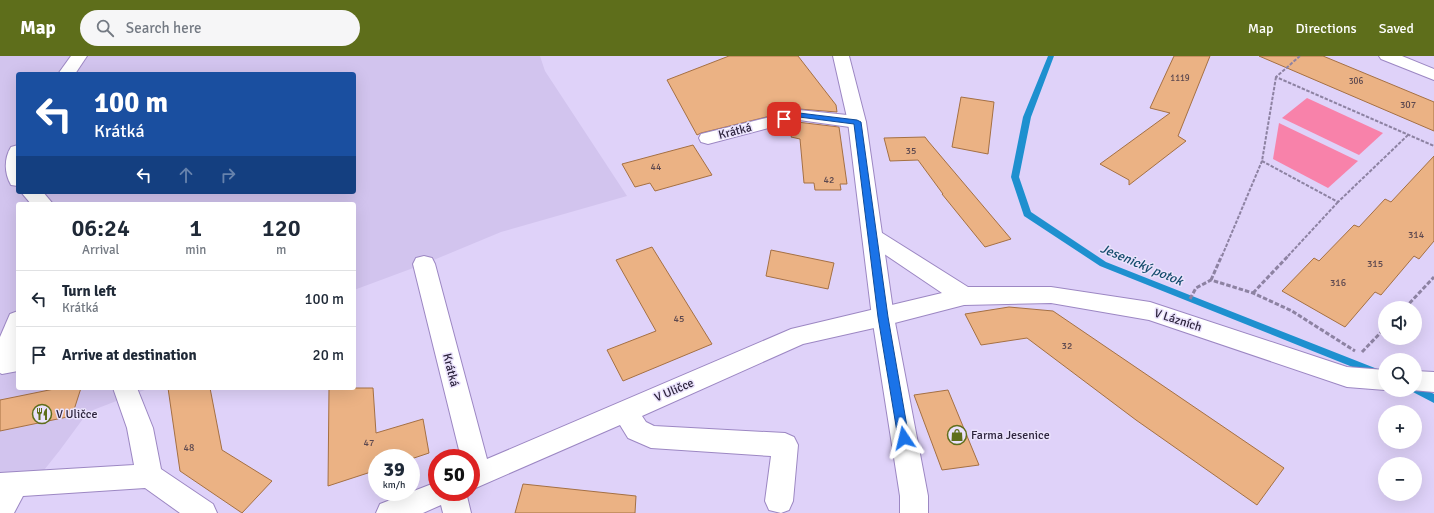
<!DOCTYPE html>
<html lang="en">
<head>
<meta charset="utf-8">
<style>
  body { margin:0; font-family:Signika,sans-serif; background:#f6f6f7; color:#1f2937; height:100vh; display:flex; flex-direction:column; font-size:15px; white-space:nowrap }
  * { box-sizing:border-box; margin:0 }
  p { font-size:13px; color:#747a83 }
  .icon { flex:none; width:22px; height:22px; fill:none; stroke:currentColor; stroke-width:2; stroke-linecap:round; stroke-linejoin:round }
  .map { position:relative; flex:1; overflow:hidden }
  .drawer { position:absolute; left:16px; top:146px; width:340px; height:188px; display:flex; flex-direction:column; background:#fff; border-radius:4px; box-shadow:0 4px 16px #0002 }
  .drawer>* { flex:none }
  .top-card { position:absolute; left:16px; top:16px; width:340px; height:122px; border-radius:4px; box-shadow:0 4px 16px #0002; background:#1a4fa0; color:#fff; overflow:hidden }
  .fabs { position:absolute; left:1378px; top:245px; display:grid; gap:8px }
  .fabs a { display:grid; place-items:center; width:44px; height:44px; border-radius:50%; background:#fff; box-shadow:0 4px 16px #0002; font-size:20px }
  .speed { position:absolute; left:368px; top:393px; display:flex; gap:8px; font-size:20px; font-weight:700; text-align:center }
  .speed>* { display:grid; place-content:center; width:52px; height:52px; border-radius:50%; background:#fff; box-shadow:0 4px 16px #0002; line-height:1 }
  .speed small { font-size:10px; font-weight:400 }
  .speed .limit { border:6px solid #d22; background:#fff; color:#111 }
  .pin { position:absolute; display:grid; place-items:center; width:34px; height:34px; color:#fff; margin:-17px; border-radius:8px; box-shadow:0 2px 6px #0006 }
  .me { position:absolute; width:44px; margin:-22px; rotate:350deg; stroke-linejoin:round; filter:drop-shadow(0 0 3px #0008) }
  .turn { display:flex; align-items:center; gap:14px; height:84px; padding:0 12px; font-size:18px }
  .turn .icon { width:52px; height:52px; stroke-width:2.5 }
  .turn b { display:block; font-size:28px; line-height:34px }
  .lanes { display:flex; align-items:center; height:38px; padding:0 12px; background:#0003; justify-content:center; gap:20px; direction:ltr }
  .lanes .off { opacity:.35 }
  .eta { display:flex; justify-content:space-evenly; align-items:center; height:68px; text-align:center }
  .eta b { font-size:24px; font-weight:600; line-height:28px }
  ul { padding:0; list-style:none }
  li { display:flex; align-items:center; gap:12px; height:56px; padding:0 12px; border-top:1px solid #e0e1e3 }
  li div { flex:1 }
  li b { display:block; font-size:15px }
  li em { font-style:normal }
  header { display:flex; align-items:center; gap:24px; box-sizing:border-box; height:56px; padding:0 20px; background:#5e6e1b; color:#fff }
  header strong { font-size:19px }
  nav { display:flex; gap:22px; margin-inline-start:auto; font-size:14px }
  .search { width:280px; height:36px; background:#f6f6f7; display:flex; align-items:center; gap:10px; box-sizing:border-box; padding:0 14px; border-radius:22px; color:#747a83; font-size:15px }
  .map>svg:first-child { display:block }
  .built { fill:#d2c4ee; fill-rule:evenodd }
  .green { fill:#f882aa }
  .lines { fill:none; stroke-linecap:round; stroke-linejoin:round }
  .stream { fill:#1e90cf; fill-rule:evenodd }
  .building { fill:#ebb284; stroke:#a57043 }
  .minor-casing { stroke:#9c87c3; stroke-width:2 }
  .major-casing { stroke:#9c87c3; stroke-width:2 }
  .path-far1 { stroke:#8d82a2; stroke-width:2; stroke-dasharray:3.5 1.5; stroke-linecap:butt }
  .path { stroke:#8d82a2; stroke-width:3; stroke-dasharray:4.5 2; stroke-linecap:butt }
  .minor { fill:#fff; fill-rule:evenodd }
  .major { fill:#fff; fill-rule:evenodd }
  .route { fill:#1a73e8; stroke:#114b97 }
  .labels { text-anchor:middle; stroke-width:3; stroke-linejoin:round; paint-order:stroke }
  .far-number-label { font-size:9px; fill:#5c484f }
  .number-label { font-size:10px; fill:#5c484f }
  .street-label { font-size:12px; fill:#2d243d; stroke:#eae2fc }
  .poi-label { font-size:12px; fill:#2d243d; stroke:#eae2fc; text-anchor:start }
  .water-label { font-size:13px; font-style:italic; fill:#154c6d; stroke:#eae2fc }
</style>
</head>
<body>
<header>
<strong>Map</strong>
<div class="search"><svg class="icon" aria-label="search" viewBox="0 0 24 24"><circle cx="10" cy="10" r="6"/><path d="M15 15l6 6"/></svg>Search here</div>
<nav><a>Map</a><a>Directions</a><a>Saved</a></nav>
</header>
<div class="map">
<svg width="1434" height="457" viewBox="0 0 1434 457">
  <rect width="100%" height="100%" fill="#dfd2f9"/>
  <path class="built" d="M0 0H540L545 15 627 140 501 176 424 208 354 234V148H18V332H150L88 356 60 394 14 452 0 457ZM18 18H354V136H18Z"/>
  <g class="green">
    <polygon points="1307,42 1383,77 1359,99 1282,62"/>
    <polygon points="1279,67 1358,105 1328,132 1273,103"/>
  </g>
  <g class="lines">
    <g class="stream">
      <polygon points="1048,0 1054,0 1031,61 1019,121 1031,156 1106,206 1385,316 1385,324 1100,210 1024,160 1011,121 1023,61"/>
      <polygon points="1415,328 1434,338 1434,347 1411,335 1415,334"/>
    </g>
  </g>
  <g class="building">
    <polygon points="729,0 798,0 836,49 837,56 799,53 701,77 697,79 667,24"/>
    <polygon points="1174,0 1210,0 1178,80 1186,85 1129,129 1129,124 1100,108 1170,57 1150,52"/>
    <polygon points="1259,0 1323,0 1434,46 1434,75"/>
    <polygon points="961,41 994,46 988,98 952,91"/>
    <polygon points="797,66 839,71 847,128 840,128 841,134 815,134 814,127 804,127 800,83 791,81"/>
    <polygon points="925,81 928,85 1011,183 985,191 942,138 943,138 918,104 890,105 884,82"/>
    <polygon points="693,89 712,119 655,135 650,127 635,131 622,108"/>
    <polygon points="1434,100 1434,185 1419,203 1414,200 1381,239 1375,236 1345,271 1282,235 1314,202 1319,205 1354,169 1359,171 1385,143 1391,146"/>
    <polygon points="652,191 712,288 623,325 607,294 656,275 616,204"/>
    <polygon points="771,194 834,207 828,233 766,220"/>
    <polygon points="1009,251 1053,255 1284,412 1257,449 1136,364 1027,282 981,289 965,258"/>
    <polygon points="59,332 81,332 72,360 0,375 0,344"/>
    <polygon points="168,332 210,332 222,394 272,425 242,457 180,415"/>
    <polygon points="329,332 373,332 376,377 423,363 429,397 411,403 377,402 377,414 328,430"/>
    <polygon points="948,334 979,409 942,414 914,339"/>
    <polygon points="523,428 636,440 635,457 515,457"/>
  </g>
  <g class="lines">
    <defs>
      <g id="minor">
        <polygon points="71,0 87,0 75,18 58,18"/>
        <polygon points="1379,0 1402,0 1434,13 1434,24 1381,3"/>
        <polygon points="799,54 857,60 863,62 866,66 863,70 857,72 799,64 708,88 701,86 699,82 701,78"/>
        <path d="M18 89V130L11 129C4 117 4 102 11 91Z"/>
        <polygon points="21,136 43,136 53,148 31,148"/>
        <polygon points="872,173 879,175 968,231 1051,231 1150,246 1347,311 1385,314 1385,334 1347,331 1149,264 1051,247 964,249 883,270 803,288 642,360 646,366 654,370 785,377 794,381 798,389 793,445 789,454 781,457 769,454 765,445 771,400 651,392 628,382 620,369 471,434 471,402 461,402 413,208 416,202 424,200 432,202 435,208 487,403 791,273 942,237 865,185 862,180 865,175"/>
        <polygon points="18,255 18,315 2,318 0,317 0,281 10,258"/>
        <polygon points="1415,315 1434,316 1434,336 1412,334 1415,334"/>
        <polygon points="113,332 137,332 153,372 161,413 213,448 217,457 180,457 145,432 23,440 14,457 0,457 0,417 134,409 127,372"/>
        <polygon points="437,426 437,436 466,436 471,457 443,457 441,449 423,457 376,457 380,448"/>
      </g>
      <polygon id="major" points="833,0 849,0 866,66 894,261 928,440 928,457 900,457 900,440 872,261 848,66"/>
    </defs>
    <use href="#minor" class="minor-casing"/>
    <use href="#major" class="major-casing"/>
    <g class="path-far1">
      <polyline points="1300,0 1276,21 1434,90"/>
      <polyline points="1276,21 1262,105 1338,146 1408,79"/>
      <polyline points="1222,200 1262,105"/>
      <polyline points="1288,200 1338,146"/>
    </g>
    <g class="path">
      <polyline points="1211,224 1222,199"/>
      <polyline points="1253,237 1289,199"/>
      <polyline points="1190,243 1196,232 1211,224 1253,237 1292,255 1355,295"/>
      <polyline points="1405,252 1434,221"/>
      <polyline points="1362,296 1385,272"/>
    </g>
    <use href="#minor" class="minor"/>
    <use href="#major" class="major"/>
  </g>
  <polygon class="route" points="799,57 857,64 861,66 888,261 909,382 907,385 904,387 900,385 898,382 878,261 854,68 799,61 784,65 780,63 781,61"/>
  <defs>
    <symbol id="restaurant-ring" viewBox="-11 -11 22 22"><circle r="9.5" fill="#eae2fc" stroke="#5e6e1b" stroke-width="1.5"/><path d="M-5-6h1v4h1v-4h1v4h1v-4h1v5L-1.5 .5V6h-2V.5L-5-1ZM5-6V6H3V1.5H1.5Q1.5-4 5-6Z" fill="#5e6e1b"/></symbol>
    <symbol id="shop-ring" viewBox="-11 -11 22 22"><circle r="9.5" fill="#eae2fc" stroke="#5e6e1b" stroke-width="1.5"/><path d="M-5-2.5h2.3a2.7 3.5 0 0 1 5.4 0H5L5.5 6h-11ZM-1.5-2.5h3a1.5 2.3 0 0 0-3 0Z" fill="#5e6e1b"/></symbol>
  </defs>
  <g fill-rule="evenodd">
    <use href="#restaurant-ring" x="31" y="347" width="22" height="22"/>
    <use href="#shop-ring" x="946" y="368" width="22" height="22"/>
  </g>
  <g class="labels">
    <g class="far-number-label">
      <text x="1180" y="25">1119</text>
      <text x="1356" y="28">306</text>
    </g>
    <g class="number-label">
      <text x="1408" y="52">307</text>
      <text x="911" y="98">35</text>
      <text x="656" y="114">44</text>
      <text x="829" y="127">42</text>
      <text x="1416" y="182">314</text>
      <text x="1375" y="211">315</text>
      <text x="1338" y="230">316</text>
      <text x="679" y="266">45</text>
      <text x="1067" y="293">32</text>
      <text x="369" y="390">47</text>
      <text x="189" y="395">48</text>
    </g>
    <g class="street-label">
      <text transform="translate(735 75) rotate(-14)" y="4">Krátká</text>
      <text transform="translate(1178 264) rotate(18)" y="4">V Lázních</text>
      <text transform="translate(451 314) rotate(76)" y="4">Krátká</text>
      <text transform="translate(674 334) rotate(-23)" y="4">V Uličce</text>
    </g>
    <g class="poi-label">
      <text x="56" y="362">V Uličce</text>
      <text x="971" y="383">Farma Jesenice</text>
    </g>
    <g class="water-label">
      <text transform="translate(1142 208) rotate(23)" y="5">Jesenický potok</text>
    </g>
  </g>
</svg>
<div class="fabs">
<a><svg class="icon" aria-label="sound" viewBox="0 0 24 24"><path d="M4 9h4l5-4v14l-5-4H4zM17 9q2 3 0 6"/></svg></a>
<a><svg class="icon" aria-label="search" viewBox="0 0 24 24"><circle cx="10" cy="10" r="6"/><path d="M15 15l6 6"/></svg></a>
<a>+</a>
<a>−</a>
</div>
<div class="speed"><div>39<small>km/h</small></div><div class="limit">50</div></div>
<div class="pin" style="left:784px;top:63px;background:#d93025"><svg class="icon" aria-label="arrive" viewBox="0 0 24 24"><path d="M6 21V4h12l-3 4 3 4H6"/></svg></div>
<svg class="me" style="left:904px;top:382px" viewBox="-20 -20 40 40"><path d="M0-17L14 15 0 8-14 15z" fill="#1a73e8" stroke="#fff" stroke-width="4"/></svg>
<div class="top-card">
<div class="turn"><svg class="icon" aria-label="left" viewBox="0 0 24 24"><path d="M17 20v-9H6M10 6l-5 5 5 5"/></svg><div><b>100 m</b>Krátká</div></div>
<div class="lanes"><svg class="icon" aria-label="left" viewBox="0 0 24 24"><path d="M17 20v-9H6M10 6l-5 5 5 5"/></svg><svg class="icon off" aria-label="ahead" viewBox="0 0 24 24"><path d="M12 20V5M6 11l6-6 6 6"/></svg><svg class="icon off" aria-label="right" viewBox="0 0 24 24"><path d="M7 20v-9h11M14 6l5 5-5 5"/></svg></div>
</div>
<section class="drawer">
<div class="eta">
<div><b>06:24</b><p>Arrival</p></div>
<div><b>1</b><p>min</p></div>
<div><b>120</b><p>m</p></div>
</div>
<ul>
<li><svg class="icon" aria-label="left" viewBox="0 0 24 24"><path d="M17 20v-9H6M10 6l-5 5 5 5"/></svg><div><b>Turn left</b><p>Krátká</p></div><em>100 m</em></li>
<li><svg class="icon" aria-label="arrive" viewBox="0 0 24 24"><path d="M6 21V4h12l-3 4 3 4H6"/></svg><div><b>Arrive at destination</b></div><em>20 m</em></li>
</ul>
</section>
</div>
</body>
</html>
